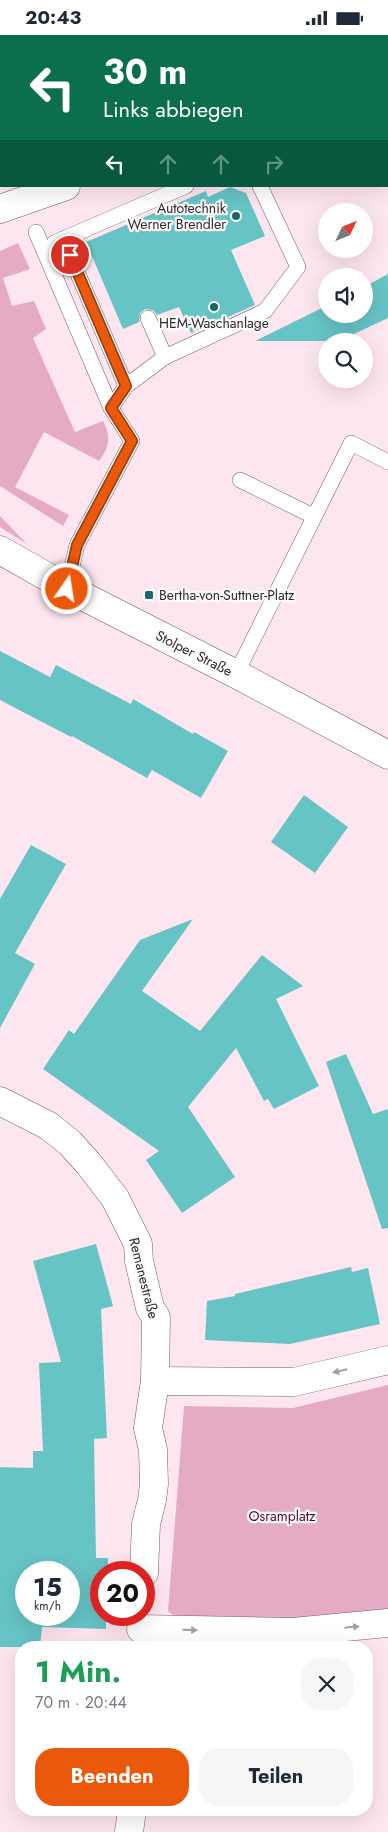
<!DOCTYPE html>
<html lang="de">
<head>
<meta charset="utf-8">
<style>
  body { margin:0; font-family:Jost,sans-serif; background:#f6f6f7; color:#1f2937; height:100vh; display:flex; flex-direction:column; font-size:19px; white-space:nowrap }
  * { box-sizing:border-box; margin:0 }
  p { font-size:16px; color:#747a83 }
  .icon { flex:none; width:28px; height:28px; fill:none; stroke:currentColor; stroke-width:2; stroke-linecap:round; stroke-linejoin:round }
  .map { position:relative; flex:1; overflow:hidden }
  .details { position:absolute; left:15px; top:1606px; width:358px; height:175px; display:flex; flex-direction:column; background:#fff; border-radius:20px; box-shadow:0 5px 20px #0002 }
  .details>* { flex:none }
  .guide { position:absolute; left:0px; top:0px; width:389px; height:152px; box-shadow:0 5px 20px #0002; background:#0b6e4f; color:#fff; overflow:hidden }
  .needle { width:32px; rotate:47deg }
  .tools { position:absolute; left:318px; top:168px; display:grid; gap:10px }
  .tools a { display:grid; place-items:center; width:55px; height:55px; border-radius:50%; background:#fff; box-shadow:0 5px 20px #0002; font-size:25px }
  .speed { position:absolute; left:15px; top:1526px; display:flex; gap:10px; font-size:25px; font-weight:700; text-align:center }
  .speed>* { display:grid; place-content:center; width:65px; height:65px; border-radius:50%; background:#fff; box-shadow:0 5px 20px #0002; line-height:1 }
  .speed small { font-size:12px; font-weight:400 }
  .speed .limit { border:8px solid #d22; background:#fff; color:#111 }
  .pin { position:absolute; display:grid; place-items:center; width:42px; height:42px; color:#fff; margin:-21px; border:2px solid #fff; border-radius:50%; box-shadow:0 1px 5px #0007 }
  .me { position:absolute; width:55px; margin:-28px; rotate:13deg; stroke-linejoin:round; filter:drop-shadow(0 0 4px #0008) }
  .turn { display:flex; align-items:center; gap:18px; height:105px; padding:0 20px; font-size:22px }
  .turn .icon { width:65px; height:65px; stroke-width:2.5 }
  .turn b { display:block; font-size:35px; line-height:42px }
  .lanes { display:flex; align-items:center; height:48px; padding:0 20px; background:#0003; justify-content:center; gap:25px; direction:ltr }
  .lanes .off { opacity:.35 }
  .round { display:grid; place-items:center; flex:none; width:52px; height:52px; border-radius:20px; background:#f6f6f7 }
  .headline { display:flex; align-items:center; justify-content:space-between; height:85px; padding:0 20px }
  h1 { font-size:30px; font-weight:700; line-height:38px; color:#1e9e55 }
  .primary-button { display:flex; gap:10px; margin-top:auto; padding:10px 20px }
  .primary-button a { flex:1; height:58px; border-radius:20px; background:#ea580c; color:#fff; font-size:20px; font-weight:700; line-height:58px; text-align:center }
  .primary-button a+a { background:#f6f6f7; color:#1f2937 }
  .status { display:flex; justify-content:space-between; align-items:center; height:35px; padding:0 25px; background:#fff; direction:ltr }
  .status svg { height:14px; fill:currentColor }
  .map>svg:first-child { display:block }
  .green { fill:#e5abc5 }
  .building { fill:#67c4c5; fill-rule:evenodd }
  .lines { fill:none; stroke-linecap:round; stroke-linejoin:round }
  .lane-casing { stroke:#755c67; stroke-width:16 }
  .street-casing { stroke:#755c67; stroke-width:29 }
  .secondary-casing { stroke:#755c67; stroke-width:29 }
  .lane { stroke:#fff; stroke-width:15 }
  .street { stroke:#fff; stroke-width:28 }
  .secondary { stroke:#fff; stroke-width:28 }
  .oneway { fill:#a39ea0 }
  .route-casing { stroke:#983908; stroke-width:12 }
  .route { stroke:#ea580c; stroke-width:9 }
  .poi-dot { fill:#196768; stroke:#fbfbfb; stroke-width:2 }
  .labels { text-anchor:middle; stroke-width:4.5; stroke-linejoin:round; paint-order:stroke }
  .poi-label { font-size:14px; fill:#33282d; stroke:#fbfbfb; text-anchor:end }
  .street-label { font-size:14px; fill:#33282d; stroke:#fbfbfb }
  .park-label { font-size:14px; fill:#540435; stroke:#fbfbfb }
</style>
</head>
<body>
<div class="status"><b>20:43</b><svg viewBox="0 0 49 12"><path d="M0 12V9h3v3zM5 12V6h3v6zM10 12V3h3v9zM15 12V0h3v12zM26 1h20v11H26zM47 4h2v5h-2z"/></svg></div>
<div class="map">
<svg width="388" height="1797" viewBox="0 0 388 1797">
  <rect width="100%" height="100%" fill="#fee6f1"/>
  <g class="green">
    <path d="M18 208 30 234 3 243 12 271 34 266 46 294 33 303 75 397 103 386C111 401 110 412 99 426L44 397 15 452 69 480 63 491 0 451V216Z"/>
    <polygon points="0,481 27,509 0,492"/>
    <polygon points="388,1350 388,1576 304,1588 182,1587 168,1576 184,1371 293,1373"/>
  </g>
  <g class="building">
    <polygon points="230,152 246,158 265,201 231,215 255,270 191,298 179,272 157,280 153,275 145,274 140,278 139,287 123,294 86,207 206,156 208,162"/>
    <polygon points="388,239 388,283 339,306 255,306 326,271 326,279 364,279 364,252"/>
    <polygon points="0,616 50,642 56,630 131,669 133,664 193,699 194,697 228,716 201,763 152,735 147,743 72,701 71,702 0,665"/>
    <polygon points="304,760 348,792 315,838 271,807"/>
    <polygon points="31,810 66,829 15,918 35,929 0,993 0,864"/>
    <polygon points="193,884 142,956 200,996 262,920 303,951 276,964 319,1051 274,1074 268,1064 264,1066 236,1013 188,1072 235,1142 182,1178 146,1125 159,1116 43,1034 69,995 74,999 140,905"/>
    <polygon points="346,1019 373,1079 388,1074 388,1193 382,1194 326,1027"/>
    <path d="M96 1209 113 1271 101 1274 107 1403 94 1404 96 1523H108V1538H101V1580H106V1594L42 1592 40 1612H0V1432L33 1433V1416H43L39 1328 61 1327 33 1226ZM26 1538H69V1580H26Z"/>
    <polygon points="351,1232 352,1237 368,1233 380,1289 290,1309 205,1305 207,1266 235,1261 235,1259"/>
  </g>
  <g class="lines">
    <defs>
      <g id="lane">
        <polyline points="36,197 111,373 132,406 77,510 67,553"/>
        <polyline points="63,204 126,351"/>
        <polyline points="54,208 186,151"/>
        <polyline points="148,283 165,322"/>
        <polyline points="111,373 126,351 165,322 265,276 298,232 260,151"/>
        <polyline points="240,445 313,481"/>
        <polyline points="236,639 351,408 388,427"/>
      </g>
      <g id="street">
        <polyline points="0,1066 49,1091 70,1108 88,1128 115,1163 138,1209 139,1226 150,1273 156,1282 155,1346 148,1393 153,1415 154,1449 152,1465 146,1489 144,1538"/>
        <polyline points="155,1346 294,1347 388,1325"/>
        <polyline points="141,1594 293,1597 388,1588"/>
        <polyline points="129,1797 132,1775"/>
      </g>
      <g id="secondary">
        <polyline points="356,1 358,0"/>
        <polyline points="0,174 66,151"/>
        <polyline points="0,515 67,553 236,639 388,720"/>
      </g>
    </defs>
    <use href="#lane" class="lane-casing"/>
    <use href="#street" class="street-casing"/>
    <use href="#secondary" class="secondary-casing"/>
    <use href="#lane" class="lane"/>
    <use href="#street" class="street"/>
    <use href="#secondary" class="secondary"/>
  </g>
  <defs><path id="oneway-solid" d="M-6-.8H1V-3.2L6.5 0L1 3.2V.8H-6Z" transform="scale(1.25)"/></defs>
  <g class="oneway">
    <use href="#oneway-solid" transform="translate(340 1336) rotate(167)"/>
    <use href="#oneway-solid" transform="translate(352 1592) rotate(-6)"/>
    <use href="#oneway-solid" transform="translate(190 1595) rotate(1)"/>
  </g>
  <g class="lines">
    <defs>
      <polyline id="route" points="67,554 77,510 132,406 111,373 126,351 70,220"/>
    </defs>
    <use href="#route" class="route-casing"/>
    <use href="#route" class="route"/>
  </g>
  <g class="poi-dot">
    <circle cx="236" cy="181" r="5"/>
    <circle cx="214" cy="272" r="5"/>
    <rect x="144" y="555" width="10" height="10" rx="2.5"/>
  </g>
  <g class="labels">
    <g class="poi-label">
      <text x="226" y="178">Autotechnik<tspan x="226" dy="16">Werner Brendler</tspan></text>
      <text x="214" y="293" text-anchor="middle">HEM-Waschanlage</text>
      <text x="159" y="565" text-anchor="start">Bertha-von-Suttner-Platz</text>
    </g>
    <g class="street-label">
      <text transform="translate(194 618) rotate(27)" y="5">Stolper Straße</text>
      <text transform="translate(144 1243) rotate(76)" y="5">Remanestraße</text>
    </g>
    <g class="park-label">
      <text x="282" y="1486">Osramplatz</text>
    </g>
  </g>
</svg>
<div class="tools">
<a><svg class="needle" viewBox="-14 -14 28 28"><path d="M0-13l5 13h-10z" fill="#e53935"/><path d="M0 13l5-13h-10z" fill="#747a83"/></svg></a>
<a><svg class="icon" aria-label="sound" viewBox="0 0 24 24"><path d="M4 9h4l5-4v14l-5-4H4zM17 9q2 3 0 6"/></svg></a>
<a><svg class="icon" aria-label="search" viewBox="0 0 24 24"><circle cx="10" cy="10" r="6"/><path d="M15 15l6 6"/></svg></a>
</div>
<div class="speed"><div>15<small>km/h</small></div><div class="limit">20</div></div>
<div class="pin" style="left:70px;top:220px;background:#d93025"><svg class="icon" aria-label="arrive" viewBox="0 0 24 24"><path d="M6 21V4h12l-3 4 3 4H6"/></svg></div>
<svg class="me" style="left:67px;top:554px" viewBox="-20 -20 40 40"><circle r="17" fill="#ea580c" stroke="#fff" stroke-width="3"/><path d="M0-11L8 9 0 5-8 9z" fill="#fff"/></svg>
<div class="guide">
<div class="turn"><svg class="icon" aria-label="left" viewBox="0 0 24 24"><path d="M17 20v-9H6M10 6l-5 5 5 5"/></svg><div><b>30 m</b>Links abbiegen</div></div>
<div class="lanes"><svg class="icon" aria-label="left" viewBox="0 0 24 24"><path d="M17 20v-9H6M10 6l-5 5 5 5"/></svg><svg class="icon off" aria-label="ahead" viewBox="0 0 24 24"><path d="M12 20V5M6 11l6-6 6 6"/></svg><svg class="icon off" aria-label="ahead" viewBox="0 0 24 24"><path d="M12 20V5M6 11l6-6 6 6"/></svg><svg class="icon off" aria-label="right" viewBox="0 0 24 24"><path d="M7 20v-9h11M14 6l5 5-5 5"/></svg></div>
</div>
<section class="details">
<div class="headline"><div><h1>1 Min.</h1><p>70 m · 20:44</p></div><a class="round"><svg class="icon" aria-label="close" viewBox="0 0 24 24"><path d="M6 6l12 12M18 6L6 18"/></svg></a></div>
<div class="primary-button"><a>Beenden</a><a>Teilen</a></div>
</section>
</div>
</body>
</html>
